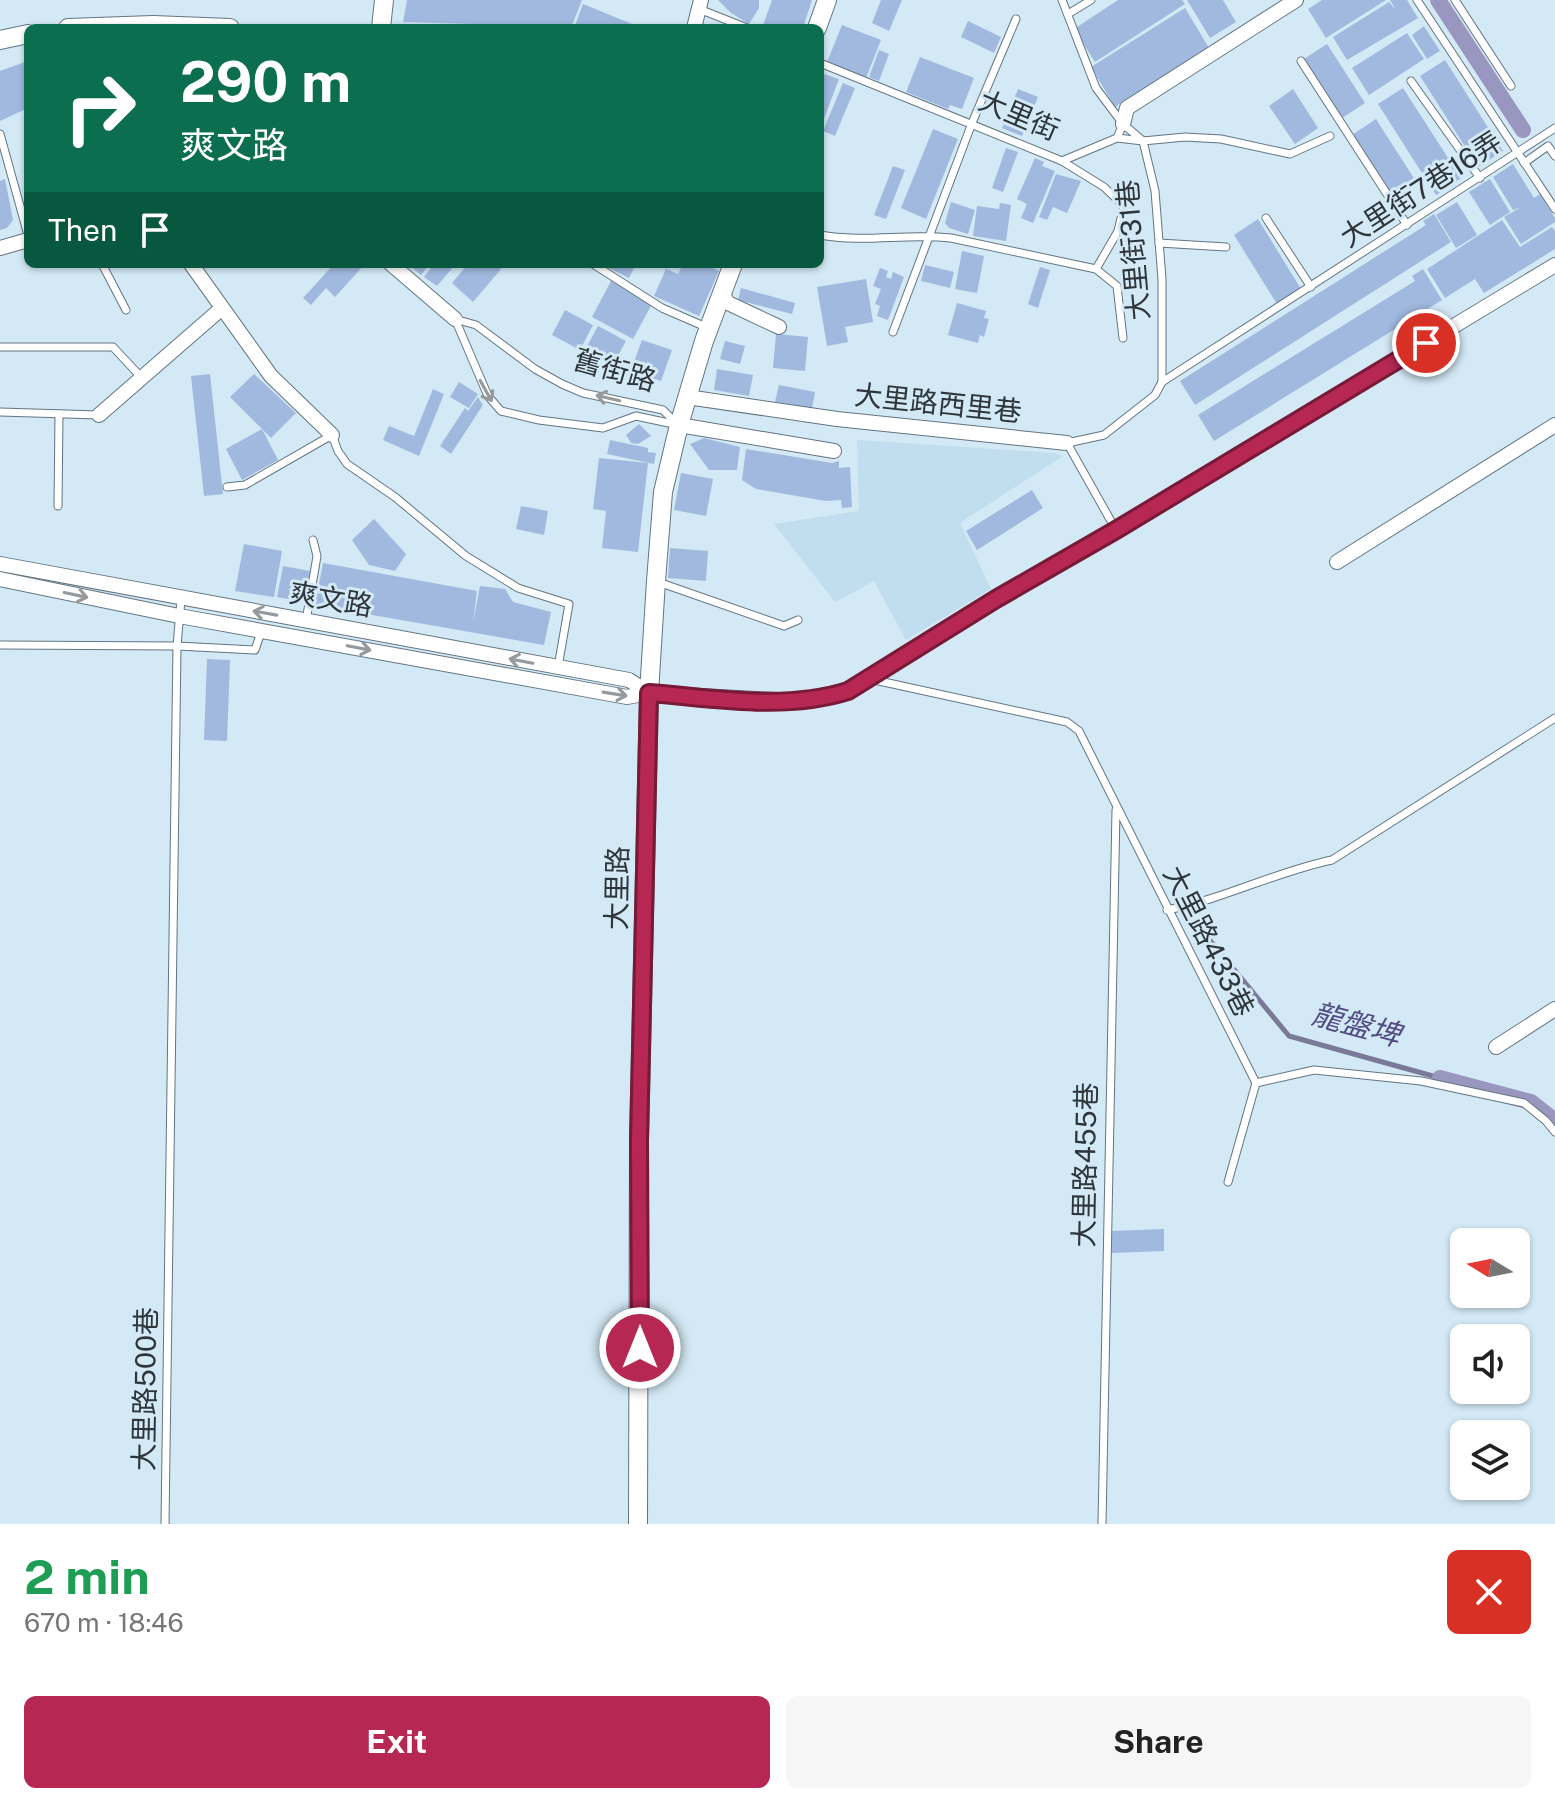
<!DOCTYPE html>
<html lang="en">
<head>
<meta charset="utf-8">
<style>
  body { margin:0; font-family:"Public Sans","Noto Sans TC",sans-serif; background:#f6f6f6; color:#222; height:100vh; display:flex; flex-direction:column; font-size:30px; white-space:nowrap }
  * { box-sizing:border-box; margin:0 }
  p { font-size:26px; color:#767676 }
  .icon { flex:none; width:44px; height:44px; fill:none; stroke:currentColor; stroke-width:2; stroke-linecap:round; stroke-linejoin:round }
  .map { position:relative; height:1524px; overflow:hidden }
  .side { display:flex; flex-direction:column; background:#fff; flex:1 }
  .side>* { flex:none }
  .banner { position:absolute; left:24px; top:24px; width:800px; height:244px; border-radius:12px; box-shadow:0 2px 6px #0004; background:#0b6e4f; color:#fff; overflow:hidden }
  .needle { width:52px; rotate:280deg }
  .fabs { position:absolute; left:1450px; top:1228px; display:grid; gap:16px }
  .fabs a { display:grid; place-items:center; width:80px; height:80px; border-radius:12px; background:#fff; box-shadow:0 2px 6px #0004; font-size:40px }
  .pin { position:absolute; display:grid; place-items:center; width:68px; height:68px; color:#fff; margin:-34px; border:4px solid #fff; border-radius:50%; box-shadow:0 2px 8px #0007 }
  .me { position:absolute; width:88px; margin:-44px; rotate:0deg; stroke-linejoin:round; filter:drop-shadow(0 0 6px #0008) }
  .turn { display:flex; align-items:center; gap:28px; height:168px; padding:0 24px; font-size:36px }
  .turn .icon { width:104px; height:104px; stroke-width:2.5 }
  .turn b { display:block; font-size:56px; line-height:68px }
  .then { display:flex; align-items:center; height:76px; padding:0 24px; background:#0003; gap:16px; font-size:30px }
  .round { display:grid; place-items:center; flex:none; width:84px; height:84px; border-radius:12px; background:#f6f6f6 }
  .headline { display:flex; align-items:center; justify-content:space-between; height:136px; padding:0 24px }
  h1 { font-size:48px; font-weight:700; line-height:60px; color:#1e9e55 }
  .button { display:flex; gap:16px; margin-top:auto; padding:16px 24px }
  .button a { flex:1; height:92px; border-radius:12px; background:#b72754; color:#fff; font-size:32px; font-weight:700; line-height:92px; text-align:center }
  .button a+a { background:#f6f6f6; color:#222 }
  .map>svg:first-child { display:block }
  .built { fill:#c1deee }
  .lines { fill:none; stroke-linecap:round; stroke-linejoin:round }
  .stream { stroke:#797998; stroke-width:5 }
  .canal { stroke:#9996c0; stroke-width:16 }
  .building { fill:#a1b9df }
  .service-casing { stroke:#637580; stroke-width:9 }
  .minor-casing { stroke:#637580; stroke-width:16 }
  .tertiary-casing { stroke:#637580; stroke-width:20 }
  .service { stroke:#fff; stroke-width:7 }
  .minor { stroke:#fff; stroke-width:14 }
  .tertiary { stroke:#fff; stroke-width:18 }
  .oneway { stroke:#969a9d }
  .route-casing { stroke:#771937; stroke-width:20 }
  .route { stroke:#b72754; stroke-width:14 }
  .labels { text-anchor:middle; stroke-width:6; stroke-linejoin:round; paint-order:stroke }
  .street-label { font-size:28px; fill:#2e363b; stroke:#d3e9f5 }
  .water-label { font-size:30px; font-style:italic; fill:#534d86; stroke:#d3e9f5 }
</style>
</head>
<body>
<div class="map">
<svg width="1555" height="1524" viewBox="0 0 1555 1524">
  <rect width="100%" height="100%" fill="#d3e9f5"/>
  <polygon class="built" points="857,440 1055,453 1063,456 960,523 991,589 906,640 874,581 835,602 774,524 859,511"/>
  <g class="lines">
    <polyline class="stream" points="1189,915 1289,1036 1440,1078"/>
    <g class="canal">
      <polyline points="1438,0 1523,130"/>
      <polyline points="1440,1078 1531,1102 1555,1121"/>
    </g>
  </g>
  <g class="building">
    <polygon points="407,0 582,0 571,28 503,28 473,24 403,22"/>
    <polygon points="718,0 759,0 759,8 749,24 731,13"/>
    <polygon points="772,0 812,0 803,28 762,28"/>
    <polygon points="881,0 902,0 889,31 872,23"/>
    <polygon points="1118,0 1182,0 1185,4 1095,62 1074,29"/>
    <polygon points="1187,0 1223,0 1236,22 1210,38"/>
    <polygon points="1322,0 1386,0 1326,38 1308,9"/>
    <polygon points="1390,0 1407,0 1418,18 1347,60 1333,37 1389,2 1396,10"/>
    <polygon points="583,4 642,28 574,28"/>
    <polygon points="1185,8 1209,48 1115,107 1091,67"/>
    <polygon points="968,21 1001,37 994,53 961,37"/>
    <polygon points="842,25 881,40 866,78 827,62"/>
    <polygon points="1424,26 1440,51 1427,59 1412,35"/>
    <polygon points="1407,33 1424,59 1369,95 1352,68"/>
    <polygon points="1327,44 1365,103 1342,118 1304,59"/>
    <polygon points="879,50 889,54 879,81 869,77"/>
    <polygon points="920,57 974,78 962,109 950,105 948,109 906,92"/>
    <polygon points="1445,60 1503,151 1478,167 1420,76"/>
    <polygon points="28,61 28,108 0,121 0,71"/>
    <polygon points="821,73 839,79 820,129 820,75"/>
    <polygon points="843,83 855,88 835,136 823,131"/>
    <polygon points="1403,88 1461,178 1436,195 1378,104"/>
    <polygon points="1018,89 1038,97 1022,136 1002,128"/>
    <polygon points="1293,89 1318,128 1295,144 1269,106"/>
    <polygon points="1376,119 1415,180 1392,196 1352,135"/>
    <polygon points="933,129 958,139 926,219 901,208"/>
    <polygon points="1006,148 1018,152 1003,192 992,188"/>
    <polygon points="1035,158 1044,162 1042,166 1055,171 1033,223 1021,218 1027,204 1017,199"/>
    <polygon points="1513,164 1534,198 1540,194 1555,218 1555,222 1521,244 1504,217 1521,207 1513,210 1493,177"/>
    <polygon points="893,166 905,170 886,219 874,215"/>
    <polygon points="1056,174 1081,181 1067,213 1053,207 1047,220 1039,217"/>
    <polygon points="5,179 13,220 7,228 0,230 0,181"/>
    <polygon points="1490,179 1510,212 1490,225 1469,192"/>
    <polygon points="951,202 975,210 968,234 949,228 945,223"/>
    <polygon points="1457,202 1477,235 1456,248 1436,215"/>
    <polygon points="1000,203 1011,205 1006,241 973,236 977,206 999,209"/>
    <polygon points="1434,214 1451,242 1195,405 1180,381 1426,225 1423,221"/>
    <polygon points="1258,219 1301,289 1277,304 1234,235"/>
    <polygon points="1502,220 1520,247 1552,227 1555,231 1555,249 1484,293 1475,279 1445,298 1427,269"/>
    <polygon points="962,251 984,256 977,293 955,289"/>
    <polygon points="334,264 365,264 335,297 326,288 311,305 303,298"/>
    <polygon points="408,264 430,264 421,275"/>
    <polygon points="434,264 456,264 437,286 424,277"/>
    <polygon points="468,264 495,264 501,269 473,302 452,283"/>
    <polygon points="608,264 636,264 629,278 607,267"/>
    <polygon points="683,264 704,264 719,271 699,316 654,296 666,269 678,274"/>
    <polygon points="925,265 954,272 950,288 921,281"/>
    <polygon points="1040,267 1050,270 1038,308 1028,304"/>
    <polygon points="880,268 888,271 886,277 891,279 893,272 904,277 888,320 877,316 880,306 875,304 881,289 873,286"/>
    <polygon points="1423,269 1442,300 1214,441 1198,415 1415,281 1412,276"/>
    <polygon points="866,279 873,322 845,327 848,342 827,346 817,287"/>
    <polygon points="611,281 652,304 633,339 592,317"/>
    <polygon points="741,288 795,303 792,314 738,300"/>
    <polygon points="957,303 986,311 984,318 989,319 984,337 980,335 978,343 948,335"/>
    <polygon points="565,310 593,325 580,350 552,335"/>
    <polygon points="598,326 626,341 613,365 585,350"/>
    <polygon points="776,334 808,337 805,371 773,368"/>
    <polygon points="642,340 672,350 661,381 631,370"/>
    <polygon points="725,341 745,346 740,364 720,359"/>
    <polygon points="717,369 753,375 749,396 714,390"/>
    <polygon points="210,374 223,494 204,496 191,376"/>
    <polygon points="254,374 296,413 271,438 230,397"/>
    <polygon points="459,382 478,394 469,408 450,397"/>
    <polygon points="779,385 815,392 812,409 775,402"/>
    <polygon points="433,389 444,394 419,456 383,440 389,426 414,436"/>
    <polygon points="478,397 483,405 451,454 440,446 465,408 468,411"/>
    <polygon points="639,424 651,436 638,444 631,443 626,435"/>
    <polygon points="262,429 278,460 242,480 226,449"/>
    <polygon points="704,438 740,447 737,470 709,470 690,444"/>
    <polygon points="610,440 648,448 648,452 656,453 654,464 607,454"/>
    <polygon points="746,449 832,463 839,461 839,468 850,467 852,507 842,508 841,500 826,501 756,489 742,480"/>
    <polygon points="599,458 648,463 638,552 602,548 606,511 593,509"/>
    <polygon points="681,473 713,479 706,516 674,510"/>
    <polygon points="1032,490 1043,508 977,550 966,531"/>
    <polygon points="521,506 548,511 544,535 516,529"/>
    <polygon points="374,519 406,554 395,571 369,565 352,540"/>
    <polygon points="244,544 282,551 274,597 235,591"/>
    <polygon points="670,548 708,551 706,581 668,578"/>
    <polygon points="323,563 477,591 473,623 480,586 505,589 513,602 551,612 544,645 315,605"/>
    <polygon points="283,566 310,571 304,602 277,597"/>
    <polygon points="207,659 230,660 227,741 204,740"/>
    <polygon points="1164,1229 1164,1251 1112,1253 1112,1231"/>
  </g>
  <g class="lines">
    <defs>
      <g id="service">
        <polyline points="1062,0 1096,88 1123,124 1143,141 1155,191 1162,279 1162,382"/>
        <polyline points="1417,0 1555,209"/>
        <polyline points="1455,0 1511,86"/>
        <polyline points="699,9 747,28"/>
        <polyline points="1068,14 1091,0"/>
        <polyline points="1301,61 1407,225"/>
        <polyline points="820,63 1062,161 1117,138 1123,124"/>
        <polyline points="1411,81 1480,178"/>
        <polyline points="0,134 28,235"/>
        <polyline points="1117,138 1143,141 1185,137 1221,139 1290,154 1330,136"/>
        <polyline points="1062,161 1104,187 1124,206 1118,231 1096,269"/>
        <polyline points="1524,163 1548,146 1555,156"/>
        <polyline points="1266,218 1311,287"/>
        <path d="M820 235C864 243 907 233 951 238L1096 269 1117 286 1123 338"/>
        <polyline points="1159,243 1226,247"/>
        <polyline points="102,264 126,310"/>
        <polyline points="593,264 662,308 706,327"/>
        <polyline points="455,319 488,396 501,411 539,420 603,428 636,416 678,425"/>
        <polyline points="455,319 476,325 535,369 562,384 583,393 663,410 676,423"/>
        <polyline points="893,332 972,123 1016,19"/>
        <polyline points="0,347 113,347 141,377"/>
        <polyline points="0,412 99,415"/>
        <polyline points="227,487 245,485 332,435 338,451 347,464 395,497 466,556 518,588 569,604 558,667"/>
        <polyline points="58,506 59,414"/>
        <polyline points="1116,530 1067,443 1104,435 1155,395 1162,382 1555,128"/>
        <polyline points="658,582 784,626 798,620"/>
        <polyline points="306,621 317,556 313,540"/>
        <polyline points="0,645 177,646 255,650 261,632"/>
        <polyline points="870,679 1067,722 1079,731 1256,1083 1314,1070 1421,1081 1524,1103 1546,1121 1555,1132"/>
        <path d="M1167 910C1224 899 1275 872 1332 860L1555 718"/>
        <polyline points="1228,1182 1256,1083"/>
        <polyline points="165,1524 177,646 181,599"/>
        <polyline points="1102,1524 1116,810"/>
      </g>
      <g id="minor">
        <polyline points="694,28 701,0"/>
        <polyline points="1123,124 1127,108 1296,0"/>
        <polyline points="0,248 28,240"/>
        <polyline points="191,264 271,376 332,435"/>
        <polyline points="391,264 455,319"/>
        <polyline points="722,293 728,303 779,327"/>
        <polyline points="687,397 837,419 1067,443"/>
        <polyline points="99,415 222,308"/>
        <polyline points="679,425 834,451"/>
        <polyline points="1337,562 1555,425"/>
        <polyline points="0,564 629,680 649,693"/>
        <polyline points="0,579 179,616 627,697 649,693 793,701 830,696 848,691 996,599 1116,530 1555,265"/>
        <polyline points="1496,1047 1555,1009"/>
      </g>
      <g id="tertiary">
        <polyline points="68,28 153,25 230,28"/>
        <polyline points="381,28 384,0"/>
        <polyline points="817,28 827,0"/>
        <polyline points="0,40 28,34"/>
        <polyline points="638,1524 639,1140 649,693 656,581 663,492 679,425 704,341 733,264"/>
      </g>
    </defs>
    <use href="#service" class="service-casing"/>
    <use href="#minor" class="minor-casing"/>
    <use href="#tertiary" class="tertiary-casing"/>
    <use href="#service" class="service"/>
    <use href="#minor" class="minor"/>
    <use href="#tertiary" class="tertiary"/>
  </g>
  <defs><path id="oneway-shaft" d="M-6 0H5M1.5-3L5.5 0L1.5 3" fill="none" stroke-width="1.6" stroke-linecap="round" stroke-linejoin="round" transform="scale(2)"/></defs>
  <g class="oneway">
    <use href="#oneway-shaft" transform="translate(486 391) rotate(61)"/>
    <use href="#oneway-shaft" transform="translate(608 398) rotate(-167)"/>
    <use href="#oneway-shaft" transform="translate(76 595) rotate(12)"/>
    <use href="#oneway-shaft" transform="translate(265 613) rotate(-170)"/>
    <use href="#oneway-shaft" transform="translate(359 648) rotate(11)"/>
    <use href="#oneway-shaft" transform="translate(521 661) rotate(-169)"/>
    <use href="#oneway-shaft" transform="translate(615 694) rotate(9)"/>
  </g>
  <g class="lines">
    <defs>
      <path id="route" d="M640 1348 639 1140 649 693C715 698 785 711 848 691L996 599 1116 530 1426 343"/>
    </defs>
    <use href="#route" class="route-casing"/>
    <use href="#route" class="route"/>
  </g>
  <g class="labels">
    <g class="street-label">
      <text transform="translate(1019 115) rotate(23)" y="10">大里街</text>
      <text transform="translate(1421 189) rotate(-33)" y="10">大里街7巷16弄</text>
      <text transform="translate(1133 250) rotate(-95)" y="10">大里街31巷</text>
      <text transform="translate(615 370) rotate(16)" y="10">舊街路</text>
      <text transform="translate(938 403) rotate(6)" y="10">大里路西里巷</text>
      <text transform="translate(331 599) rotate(10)" y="10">爽文路</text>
      <text transform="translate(617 888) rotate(-89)" y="10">大里路</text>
      <text transform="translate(1209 941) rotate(63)" y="10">大里路433巷</text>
      <text transform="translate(1085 1165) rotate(-89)" y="10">大里路455巷</text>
      <text transform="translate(145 1389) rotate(-89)" y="10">大里路500巷</text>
    </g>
    <g class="water-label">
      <text transform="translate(1356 1025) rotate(15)" y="10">龍盤埤</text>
    </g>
  </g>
</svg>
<div class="fabs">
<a><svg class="needle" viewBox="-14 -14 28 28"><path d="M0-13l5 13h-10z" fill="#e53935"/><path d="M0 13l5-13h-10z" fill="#767676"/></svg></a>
<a><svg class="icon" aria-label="sound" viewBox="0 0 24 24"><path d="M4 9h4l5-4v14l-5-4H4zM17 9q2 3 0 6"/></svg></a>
<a><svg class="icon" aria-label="layers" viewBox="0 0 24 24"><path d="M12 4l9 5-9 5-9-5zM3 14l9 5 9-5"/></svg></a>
</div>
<div class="pin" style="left:1426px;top:343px;background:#d93025"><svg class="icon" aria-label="arrive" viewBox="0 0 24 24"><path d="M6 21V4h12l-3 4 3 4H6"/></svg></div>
<svg class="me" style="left:640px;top:1348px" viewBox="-20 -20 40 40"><circle r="17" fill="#b72754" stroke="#fff" stroke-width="3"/><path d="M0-11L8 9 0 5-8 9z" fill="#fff"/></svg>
<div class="banner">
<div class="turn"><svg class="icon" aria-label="right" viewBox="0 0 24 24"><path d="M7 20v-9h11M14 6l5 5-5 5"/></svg><div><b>290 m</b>爽文路</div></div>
<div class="then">Then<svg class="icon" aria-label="arrive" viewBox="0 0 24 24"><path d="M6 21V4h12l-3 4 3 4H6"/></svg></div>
</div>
</div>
<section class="side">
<div class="headline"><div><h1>2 min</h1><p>670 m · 18:46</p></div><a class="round" style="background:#d93025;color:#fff"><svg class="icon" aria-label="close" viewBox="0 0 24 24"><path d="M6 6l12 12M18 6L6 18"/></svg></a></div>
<div class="button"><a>Exit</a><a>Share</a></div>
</section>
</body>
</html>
